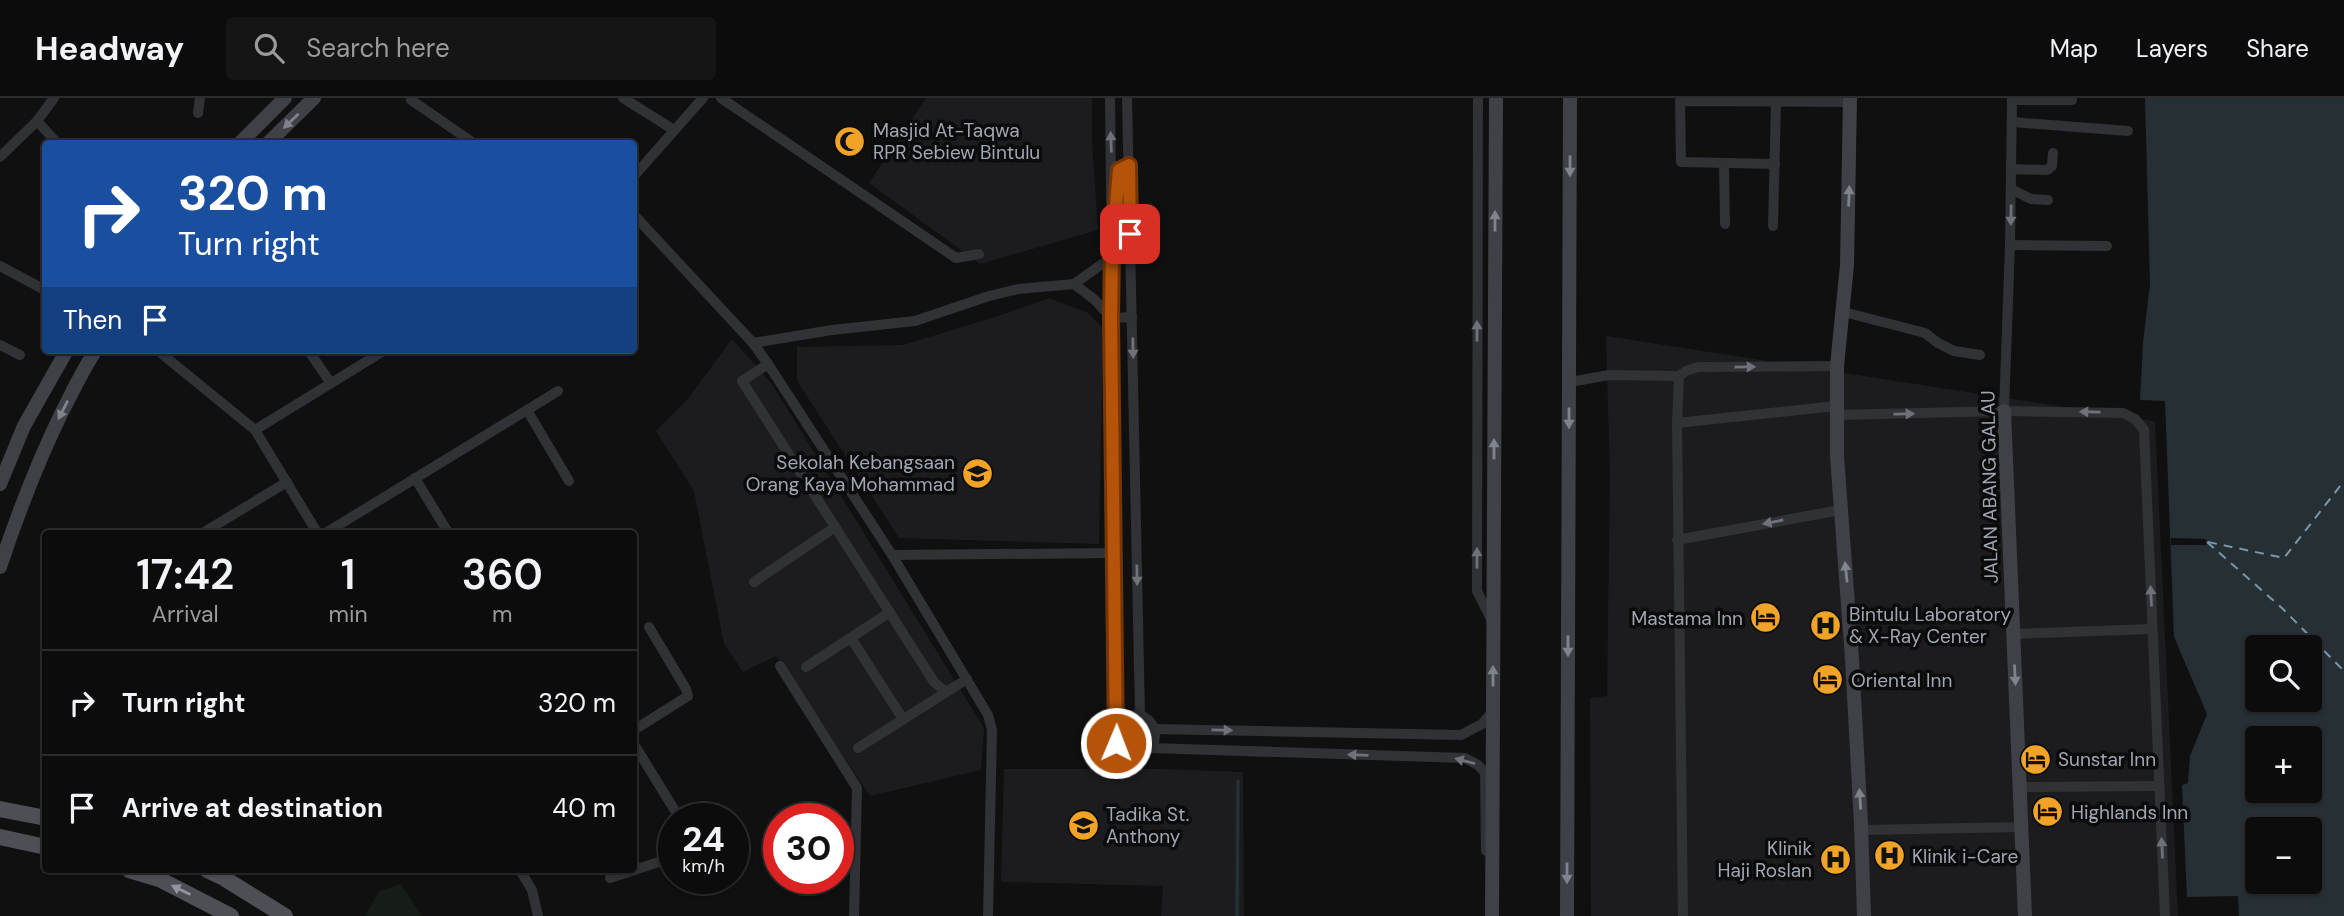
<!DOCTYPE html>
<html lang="en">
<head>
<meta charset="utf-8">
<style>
  body { margin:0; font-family:"DM Sans",sans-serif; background:#151516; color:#f1f3f6; height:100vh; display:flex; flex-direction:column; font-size:26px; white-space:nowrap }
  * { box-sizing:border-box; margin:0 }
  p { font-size:23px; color:#9a9b9d }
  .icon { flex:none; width:38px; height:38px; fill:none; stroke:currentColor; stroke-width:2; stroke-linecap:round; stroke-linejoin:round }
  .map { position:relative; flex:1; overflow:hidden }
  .sheet { position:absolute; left:42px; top:432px; width:595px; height:343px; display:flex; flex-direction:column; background:#0c0c0d; border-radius:7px; box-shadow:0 2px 5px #0004,0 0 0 2px #2c2c2e }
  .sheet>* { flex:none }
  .guide { position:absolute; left:42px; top:42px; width:595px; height:214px; border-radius:7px; box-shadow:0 2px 5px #0004,0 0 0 2px #2c2c2e; background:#1a4fa0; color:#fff; overflow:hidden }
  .fabs { position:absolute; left:2245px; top:537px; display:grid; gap:14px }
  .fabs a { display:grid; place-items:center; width:77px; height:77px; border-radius:7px; background:#0c0c0d; box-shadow:0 2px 5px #0004,0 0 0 2px #2c2c2e; font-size:35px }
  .speed { position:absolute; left:658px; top:705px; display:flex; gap:14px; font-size:35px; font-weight:700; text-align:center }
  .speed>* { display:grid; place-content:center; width:91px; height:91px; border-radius:50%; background:#0c0c0d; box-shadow:0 2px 5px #0004,0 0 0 2px #2c2c2e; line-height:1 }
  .speed small { font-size:18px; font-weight:400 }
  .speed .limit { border:10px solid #d22; background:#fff; color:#111 }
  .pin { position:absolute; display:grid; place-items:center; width:60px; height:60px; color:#fff; margin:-30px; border-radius:14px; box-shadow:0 4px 10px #0006 }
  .me { position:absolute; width:77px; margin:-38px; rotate:1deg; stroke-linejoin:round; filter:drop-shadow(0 0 5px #0008) }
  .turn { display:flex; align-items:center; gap:24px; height:147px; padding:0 21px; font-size:32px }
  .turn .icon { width:91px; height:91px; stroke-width:2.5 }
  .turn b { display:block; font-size:49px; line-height:60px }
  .then { display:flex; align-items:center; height:66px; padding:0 21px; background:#0003; gap:14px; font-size:26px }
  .eta { display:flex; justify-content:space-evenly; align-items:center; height:119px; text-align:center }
  .eta b { font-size:42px; font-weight:600; line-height:49px }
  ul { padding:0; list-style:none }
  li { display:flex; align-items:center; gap:21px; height:105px; padding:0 21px; border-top:2px solid #2c2c2e }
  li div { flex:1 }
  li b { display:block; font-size:26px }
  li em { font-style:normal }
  header { display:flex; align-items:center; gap:42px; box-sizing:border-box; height:98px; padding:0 35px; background:#0c0c0d; border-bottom:2px solid #2c2c2e }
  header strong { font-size:33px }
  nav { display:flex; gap:38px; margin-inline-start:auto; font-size:24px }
  .search { width:490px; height:63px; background:#151516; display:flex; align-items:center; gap:18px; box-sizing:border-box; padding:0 24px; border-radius:7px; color:#9a9b9d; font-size:26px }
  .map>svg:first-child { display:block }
  .built { fill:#1c1c1e }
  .green { fill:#161c17 }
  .water { fill:#262f34; fill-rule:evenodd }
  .pier { fill:#101011 }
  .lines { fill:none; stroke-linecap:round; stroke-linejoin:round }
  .stream { stroke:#262f34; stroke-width:3.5 }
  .ferry { stroke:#7797ae; stroke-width:2; stroke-dasharray:9 7; stroke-linecap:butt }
  .street { stroke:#313236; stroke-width:10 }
  .secondary { stroke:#3f4146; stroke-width:14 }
  .primary { stroke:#4d4f55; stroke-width:16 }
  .oneway { fill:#7f838c }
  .oneway2 { fill:#6f727a }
  .oneway3 { fill:#90959f }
  .route-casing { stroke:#753606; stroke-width:18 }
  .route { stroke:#b45309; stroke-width:12 }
  .labels { text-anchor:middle; stroke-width:7; stroke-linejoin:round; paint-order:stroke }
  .poi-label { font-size:19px; fill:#a1a7b2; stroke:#0b0b0c; text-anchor:start }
  .street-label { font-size:19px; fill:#a1a7b2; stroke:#0b0b0c }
</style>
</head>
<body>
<header>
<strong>Headway</strong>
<div class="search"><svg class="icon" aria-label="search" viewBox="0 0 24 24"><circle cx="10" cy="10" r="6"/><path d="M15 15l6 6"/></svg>Search here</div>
<nav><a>Map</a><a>Layers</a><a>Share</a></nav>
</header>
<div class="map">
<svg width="2344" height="818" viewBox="0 0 2344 818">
  <rect width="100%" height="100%" fill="#101011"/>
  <g class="built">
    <polygon points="926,0 1092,0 1092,44 1098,132 980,166 869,85"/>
    <polygon points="1049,200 1088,215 1103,231 1099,446 899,440 797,283 797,249 903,247 998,218"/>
    <polygon points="1606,238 2155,323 2178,818 1591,818 1590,600 1607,598 1610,376"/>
    <polygon points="732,241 772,286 984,630 981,672 870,698 776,558 743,574 724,546 694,393 656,333 687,302"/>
    <polygon points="1004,671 1162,671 1243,674 1244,818 1161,818 1163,788 1001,784"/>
  </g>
  <polygon class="green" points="401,786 422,818 365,818 379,793"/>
  <path class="water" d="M2145 0H2344V818H2239L2238 798 2187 799 2182 687 2188 685 2190 658 2207 616 2174 539 2165 303 2140 302 2143 244 2150 186ZM2258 550H2310V602H2258ZM2258 640H2310V693H2258ZM2258 732H2310V784H2258Z"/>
  <polygon class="pier" points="2171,440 2206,441 2207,447 2171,447"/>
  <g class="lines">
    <polyline class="stream" points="1237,818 1238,683"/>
    <g class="ferry">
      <polyline points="2207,444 2283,511 2344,573"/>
      <polyline points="2208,444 2284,460 2344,383"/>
    </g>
    <g class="street">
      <polyline points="623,0 674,32"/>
      <polyline points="721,0 956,160 979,156"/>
      <polyline points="1110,0 1117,626"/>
      <polyline points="1127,0 1140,617"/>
      <polyline points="1478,0 1477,493 1491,521"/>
      <polyline points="411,2 475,46"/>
      <polyline points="2012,2 2072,2"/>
      <polyline points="198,15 200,0"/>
      <polyline points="37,23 58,46"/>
      <polyline points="2012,24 2128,33"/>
      <polyline points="0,59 37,23 54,0"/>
      <polyline points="1724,66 1725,126"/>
      <polyline points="1775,66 1681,64 1680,3 1850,4"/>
      <polyline points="2011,71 2047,72 2052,68 2053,55"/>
      <polyline points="634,78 703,0"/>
      <polyline points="2011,91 2031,101 2048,102"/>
      <polyline points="634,117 753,245 768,266 892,457 988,617 992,632 988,818"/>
      <polyline points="1773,128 1776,3"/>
      <polyline points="2010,147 2107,148"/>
      <polyline points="0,168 45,192"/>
      <polyline points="1074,186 1095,202 1111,220 1132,219"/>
      <polyline points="1844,214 1925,235 1938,245 1954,253 1980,257"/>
      <polyline points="753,245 832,232 915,223 989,198 1018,191 1074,186 1112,159"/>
      <polyline points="0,247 20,257"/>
      <polyline points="157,252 255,332 318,436"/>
      <polyline points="308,252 330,284"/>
      <polyline points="768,266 742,283 934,584 946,594"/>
      <polyline points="1679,278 1677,325 1683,818"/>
      <polyline points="1570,284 1609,277 1679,278 1686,273 1698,269 1837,268"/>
      <polyline points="527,312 569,383"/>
      <polyline points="2004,313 2010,147 2012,0"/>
      <polyline points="1836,317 2004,313 2123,315 2135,321 2144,332 2165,818"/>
      <polyline points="1677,325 1836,308"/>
      <polyline points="255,332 385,252"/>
      <polyline points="415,380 449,436"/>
      <polyline points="201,436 287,384"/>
      <polyline points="324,436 558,293"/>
      <polyline points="1677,442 1840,412"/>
      <polyline points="892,457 1115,455"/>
      <polyline points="754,484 835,429"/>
      <polyline points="2013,536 2152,531"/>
      <polyline points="851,540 903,621"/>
      <polyline points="780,568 857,690 854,818"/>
      <polyline points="806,569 890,514"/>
      <circle cx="1135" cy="637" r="20"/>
      <polyline points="1154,631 1461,637 1482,626 1492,614"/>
      <polyline points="634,632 688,598 686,591 649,529"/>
      <polyline points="634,646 680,721"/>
      <polyline points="858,650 967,581"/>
      <polyline points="1150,650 1465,660 1478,667 1485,675 1486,753"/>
      <polyline points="2020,689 2159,688"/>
      <polyline points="1862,732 2021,729"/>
      <polyline points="520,772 532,792 538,818"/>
      <polyline points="610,780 674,759"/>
    </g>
    <g class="secondary">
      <polyline points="1850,0 1847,167 1837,268 1837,358 1852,561 1861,726 1864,818"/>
      <polyline points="239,46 285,0"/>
      <polyline points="267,46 314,0"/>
      <polyline points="2004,313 2025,818"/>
      <polyline points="0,386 24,328 67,252"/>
      <path d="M0 469C18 415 37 365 62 314 73 293 83 271 96 252"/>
      <polyline points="1492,818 1496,0"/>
      <polyline points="1567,818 1570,0"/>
    </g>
    <g class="primary">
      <polyline points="0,711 46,720"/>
      <polyline points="0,739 46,749"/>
      <polyline points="129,772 159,781 231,818"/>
      <polyline points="207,772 222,779 285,818"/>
    </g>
  </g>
  <defs><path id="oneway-solid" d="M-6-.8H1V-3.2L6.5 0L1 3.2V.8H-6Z" transform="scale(1.75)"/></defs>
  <g class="oneway">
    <use href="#oneway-solid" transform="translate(291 23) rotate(136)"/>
    <use href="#oneway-solid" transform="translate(1570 68) rotate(90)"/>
    <use href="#oneway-solid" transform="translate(1849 98) rotate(-88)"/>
    <use href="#oneway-solid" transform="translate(1495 123) rotate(-90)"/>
    <use href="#oneway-solid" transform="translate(63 312) rotate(117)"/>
    <use href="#oneway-solid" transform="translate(1569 320) rotate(90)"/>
    <use href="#oneway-solid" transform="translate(1494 351) rotate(-90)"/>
    <use href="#oneway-solid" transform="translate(1846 474) rotate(-96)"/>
    <use href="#oneway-solid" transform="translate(1568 548) rotate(90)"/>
    <use href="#oneway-solid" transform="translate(2015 577) rotate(87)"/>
    <use href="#oneway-solid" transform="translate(1493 578) rotate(-90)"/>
    <use href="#oneway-solid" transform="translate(1860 701) rotate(-94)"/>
    <use href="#oneway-solid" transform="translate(1567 775) rotate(90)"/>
  </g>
  <g class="oneway2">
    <use href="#oneway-solid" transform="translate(1111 44) rotate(-92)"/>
    <use href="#oneway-solid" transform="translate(2011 117) rotate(91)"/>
    <use href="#oneway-solid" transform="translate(1477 233) rotate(-90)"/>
    <use href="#oneway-solid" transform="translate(1133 250) rotate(89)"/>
    <use href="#oneway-solid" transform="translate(1745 269) rotate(-1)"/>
    <use href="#oneway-solid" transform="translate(2090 314) rotate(-179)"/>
    <use href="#oneway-solid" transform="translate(1904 316) rotate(-1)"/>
    <use href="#oneway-solid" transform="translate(1773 424) rotate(169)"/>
    <use href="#oneway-solid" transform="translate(1477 460) rotate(-90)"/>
    <use href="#oneway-solid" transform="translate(1137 477) rotate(89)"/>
    <use href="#oneway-solid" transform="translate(2151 498) rotate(-93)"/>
    <use href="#oneway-solid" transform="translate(1222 632) rotate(1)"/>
    <use href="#oneway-solid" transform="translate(1358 657) rotate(-178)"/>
    <use href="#oneway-solid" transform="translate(1465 663) rotate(-165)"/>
    <use href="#oneway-solid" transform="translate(2162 750) rotate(-93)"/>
  </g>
  <use class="oneway3" href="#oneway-solid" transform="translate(181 792) rotate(-154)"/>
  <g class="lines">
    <defs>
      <polyline id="route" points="1116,645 1111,220 1112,155 1119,72 1129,67 1130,136"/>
    </defs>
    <use href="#route" class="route-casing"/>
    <use href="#route" class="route"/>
  </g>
  <defs>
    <symbol id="mosque-disc" viewBox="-11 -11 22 22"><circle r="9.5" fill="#f1a327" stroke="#0b0b0c"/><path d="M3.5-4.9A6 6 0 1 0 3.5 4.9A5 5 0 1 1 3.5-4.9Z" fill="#111"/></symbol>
    <symbol id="school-disc" viewBox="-11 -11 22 22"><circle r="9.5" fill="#f1a327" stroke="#0b0b0c"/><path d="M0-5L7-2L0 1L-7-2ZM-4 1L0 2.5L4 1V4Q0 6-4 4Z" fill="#111"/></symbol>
    <symbol id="hotel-disc" viewBox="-11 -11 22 22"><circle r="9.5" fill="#f1a327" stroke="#0b0b0c"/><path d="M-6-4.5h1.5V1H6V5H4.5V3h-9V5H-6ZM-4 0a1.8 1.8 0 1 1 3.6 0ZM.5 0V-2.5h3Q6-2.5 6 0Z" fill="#111"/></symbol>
    <symbol id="hospital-disc" viewBox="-11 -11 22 22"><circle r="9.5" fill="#f1a327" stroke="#0b0b0c"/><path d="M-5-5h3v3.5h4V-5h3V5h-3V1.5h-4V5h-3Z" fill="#111"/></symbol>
  </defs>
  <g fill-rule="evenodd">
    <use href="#mosque-disc" x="832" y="26" width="35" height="35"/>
    <use href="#school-disc" x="960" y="358" width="35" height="35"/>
    <use href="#hotel-disc" x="1748" y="502" width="35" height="35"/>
    <use href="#hospital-disc" x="1808" y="510" width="35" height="35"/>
    <use href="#hotel-disc" x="1810" y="564" width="35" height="35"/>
    <use href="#hotel-disc" x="2018" y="644" width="35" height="35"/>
    <use href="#hotel-disc" x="2030" y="696" width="35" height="35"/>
    <use href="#school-disc" x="1066" y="710" width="35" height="35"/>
    <use href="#hospital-disc" x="1872" y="740" width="35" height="35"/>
    <use href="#hospital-disc" x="1818" y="744" width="35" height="35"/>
  </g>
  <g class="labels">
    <g class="poi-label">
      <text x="873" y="39">Masjid At-Taqwa<tspan x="873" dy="22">RPR Sebiew Bintulu</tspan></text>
      <text x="955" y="371" text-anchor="end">Sekolah Kebangsaan<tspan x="955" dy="22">Orang Kaya Mohammad</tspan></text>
      <text x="1849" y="523">Bintulu Laboratory<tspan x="1849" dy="22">&amp; X-Ray Center</tspan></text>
      <text x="1743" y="527" text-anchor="end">Mastama Inn</text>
      <text x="1851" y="589">Oriental Inn</text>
      <text x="2058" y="668">Sunstar Inn</text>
      <text x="2071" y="721">Highlands Inn</text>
      <text x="1106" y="723">Tadika St.<tspan x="1106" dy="22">Anthony</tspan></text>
      <text x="1812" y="757" text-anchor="end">Klinik<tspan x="1812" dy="22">Haji Roslan</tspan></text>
      <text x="1912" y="765">Klinik i-Care</text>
    </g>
    <g class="street-label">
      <text transform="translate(1989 389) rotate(-91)" y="7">JALAN ABANG GALAU</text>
    </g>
  </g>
</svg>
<div class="fabs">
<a><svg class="icon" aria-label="search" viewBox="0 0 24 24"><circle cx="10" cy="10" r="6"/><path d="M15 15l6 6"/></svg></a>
<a>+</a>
<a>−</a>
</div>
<div class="speed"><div>24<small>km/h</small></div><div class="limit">30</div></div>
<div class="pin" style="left:1130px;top:136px;background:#d93025"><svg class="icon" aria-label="arrive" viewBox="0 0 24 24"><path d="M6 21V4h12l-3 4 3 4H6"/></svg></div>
<svg class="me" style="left:1116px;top:645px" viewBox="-20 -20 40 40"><circle r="17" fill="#b45309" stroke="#fff" stroke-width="3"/><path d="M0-11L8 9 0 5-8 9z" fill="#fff"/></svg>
<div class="guide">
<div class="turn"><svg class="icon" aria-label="right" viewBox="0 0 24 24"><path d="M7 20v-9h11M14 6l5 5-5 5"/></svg><div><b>320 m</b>Turn right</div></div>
<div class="then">Then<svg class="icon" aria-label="arrive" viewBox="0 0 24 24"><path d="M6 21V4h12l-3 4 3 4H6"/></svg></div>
</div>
<section class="sheet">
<div class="eta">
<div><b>17:42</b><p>Arrival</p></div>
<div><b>1</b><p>min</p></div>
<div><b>360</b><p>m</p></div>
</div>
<ul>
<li><svg class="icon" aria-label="right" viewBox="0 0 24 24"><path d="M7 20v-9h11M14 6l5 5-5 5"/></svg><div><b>Turn right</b></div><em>320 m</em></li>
<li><svg class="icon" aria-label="arrive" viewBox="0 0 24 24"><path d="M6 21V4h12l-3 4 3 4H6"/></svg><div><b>Arrive at destination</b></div><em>40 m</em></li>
</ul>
</section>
</div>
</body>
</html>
